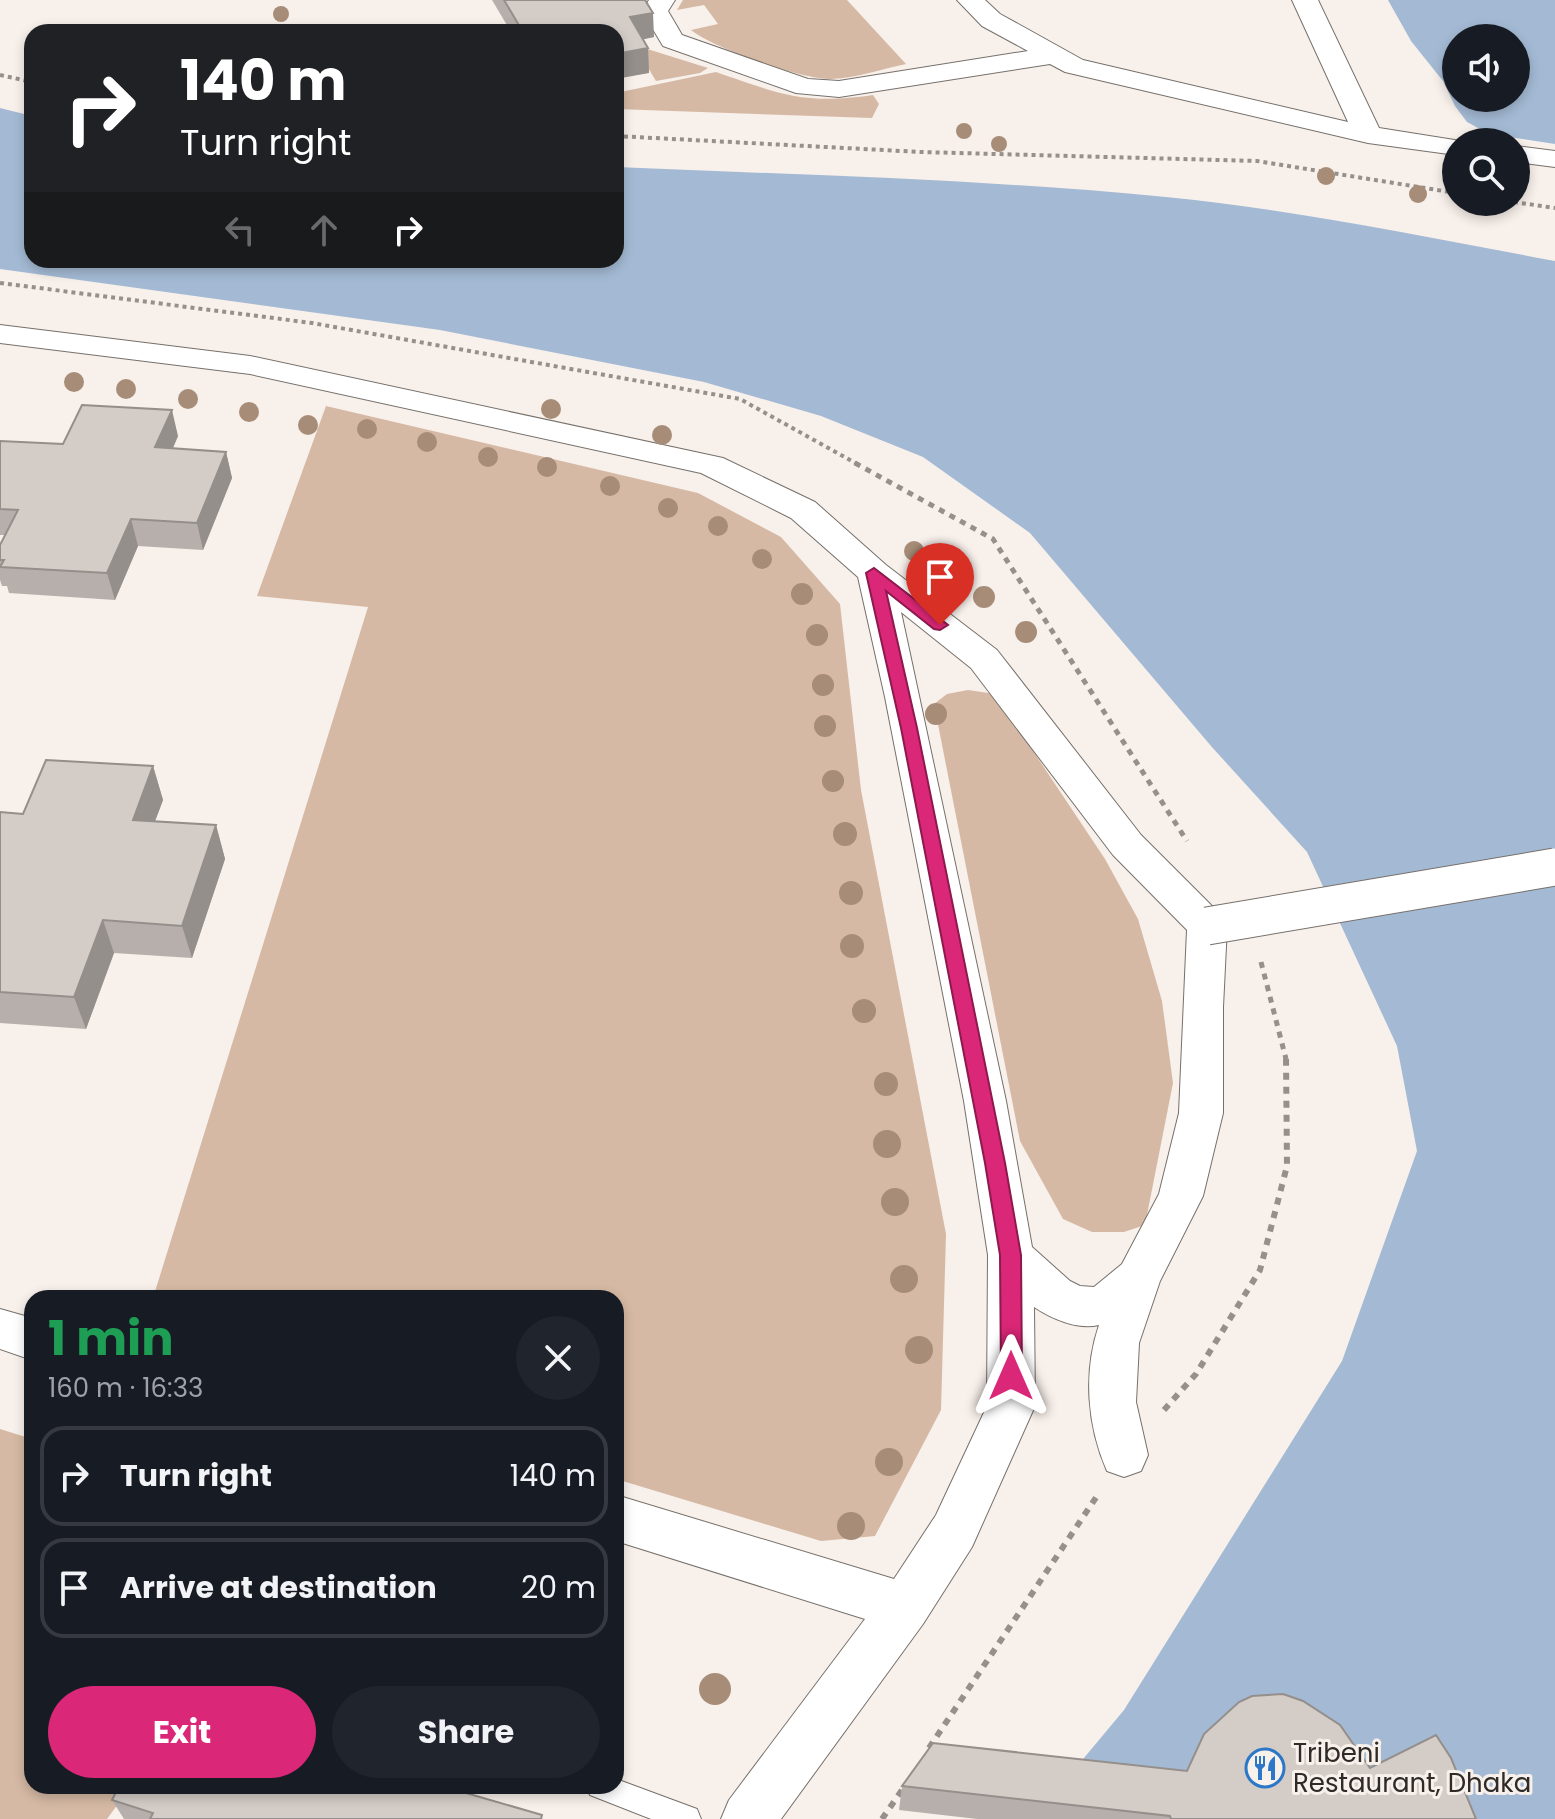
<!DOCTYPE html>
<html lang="en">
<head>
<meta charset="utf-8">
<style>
  body { margin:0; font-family:Poppins,sans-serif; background:#20242c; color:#f1f3f6; height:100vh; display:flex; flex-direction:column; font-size:30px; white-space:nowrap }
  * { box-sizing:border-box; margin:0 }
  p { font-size:26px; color:#9ea1a6 }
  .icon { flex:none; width:44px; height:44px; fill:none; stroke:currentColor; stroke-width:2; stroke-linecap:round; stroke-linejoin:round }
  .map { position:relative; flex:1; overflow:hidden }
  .side { position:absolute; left:24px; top:1290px; width:600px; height:504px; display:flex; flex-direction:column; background:#171b24; border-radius:24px; box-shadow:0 4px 12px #0003 }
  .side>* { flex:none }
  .banner { position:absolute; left:24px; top:24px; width:600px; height:244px; border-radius:24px; box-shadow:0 4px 12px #0003; background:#202124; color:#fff; overflow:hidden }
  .fabs { position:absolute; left:1442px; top:24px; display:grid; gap:16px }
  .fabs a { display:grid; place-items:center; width:88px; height:88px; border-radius:50%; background:#171b24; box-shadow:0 4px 12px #0003; font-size:40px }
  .pin { position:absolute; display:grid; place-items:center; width:68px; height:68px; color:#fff; margin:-82px -34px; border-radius:50% 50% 50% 0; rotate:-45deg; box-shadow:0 0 8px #0007 }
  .pin .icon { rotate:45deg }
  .me { position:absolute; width:88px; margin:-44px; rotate:0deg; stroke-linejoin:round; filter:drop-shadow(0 0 6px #0008) }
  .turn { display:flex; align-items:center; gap:28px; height:168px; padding:0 24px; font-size:36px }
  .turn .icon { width:104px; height:104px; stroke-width:2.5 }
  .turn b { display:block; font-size:56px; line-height:68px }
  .lanes { display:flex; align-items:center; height:76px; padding:0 24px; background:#0003; justify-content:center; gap:40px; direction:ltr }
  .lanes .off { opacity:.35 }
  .round { display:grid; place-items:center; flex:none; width:84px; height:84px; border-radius:42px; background:#20242c }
  .overview { display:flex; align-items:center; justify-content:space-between; height:136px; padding:0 24px }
  h1 { font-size:48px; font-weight:700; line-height:60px; color:#1e9e55 }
  .action { display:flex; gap:16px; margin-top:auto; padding:16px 24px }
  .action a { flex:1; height:92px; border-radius:48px; background:#db2777; color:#fff; font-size:32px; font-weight:700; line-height:92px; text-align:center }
  .action a+a { background:#20242c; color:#f1f3f6 }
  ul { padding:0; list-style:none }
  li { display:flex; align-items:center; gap:24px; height:100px; margin:0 16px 12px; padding:0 8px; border:4px solid #363941; border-radius:24px }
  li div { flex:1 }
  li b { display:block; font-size:30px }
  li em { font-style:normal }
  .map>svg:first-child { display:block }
  .green { fill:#d5b9a4 }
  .water { fill:#a4bad4; fill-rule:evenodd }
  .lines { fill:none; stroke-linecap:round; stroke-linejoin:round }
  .lane-casing { stroke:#76706b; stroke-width:2 }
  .street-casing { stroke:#76706b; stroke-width:2 }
  .path-far2 { stroke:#95908c; stroke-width:4; stroke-dasharray:4 4; stroke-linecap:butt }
  .path-far1 { stroke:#95908c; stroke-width:5; stroke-dasharray:6 6; stroke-linecap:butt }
  .path { stroke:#95908c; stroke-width:6; stroke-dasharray:7 7; stroke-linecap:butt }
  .lane { fill:#fff; fill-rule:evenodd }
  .street { fill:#fff; fill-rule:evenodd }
  .street-bridge-casing { stroke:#76706b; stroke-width:39; stroke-linecap:butt }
  .street-bridge { stroke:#fff; stroke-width:37 }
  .tree { fill:#a78d78 }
  .wall { fill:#b6afab }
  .shaded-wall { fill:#948f8b }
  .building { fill:#d4ccc7; stroke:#948f8b; stroke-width:2 }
  .route { fill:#db2777; stroke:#8e194d; stroke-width:2 }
  .labels { text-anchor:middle; stroke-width:6; stroke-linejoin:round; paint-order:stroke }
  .near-poi-label { font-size:26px; fill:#2d2a28; stroke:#f8f0eb; text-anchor:start }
</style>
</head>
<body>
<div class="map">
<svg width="1555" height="1819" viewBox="0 0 1555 1819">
  <rect width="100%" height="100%" fill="#f8f0eb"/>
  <g class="green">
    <path d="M683 0H847L906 64C882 69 856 78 832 79 803 80 713 48 691 30L718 24 704 5 677 10Z"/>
    <polygon points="641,47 708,68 700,73 656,81 641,56"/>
    <path d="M716 72C780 94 803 105 873 95L879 104 872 118 616 109V93Z"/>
    <polygon points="326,406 698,493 781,537 840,604 861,790 946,1234 941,1410 875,1536 821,1541 616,1479 616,1298 153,1298 368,607 257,596"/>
    <polygon points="968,690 995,694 1105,859 1138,919 1162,1001 1173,1083 1145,1225 1124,1232 1092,1232 1063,1219 1020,1141 934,704 947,694"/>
    <polygon points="0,1429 32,1439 32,1786 131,1786 107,1819 0,1819"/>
  </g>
  <g class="water">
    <path d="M1388 0H1555V144L1489 134 1467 122 1455 106 1443 81 1411 41ZM1456 38H1516V98H1456Z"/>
    <path d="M0 108 32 116V260H616V167C799 175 984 179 1166 197 1297 210 1426 237 1555 261V1819H1033L1124 1710 1342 1361 1417 1151 1397 1046 1307 852 1211 746 1030 533 923 457 821 416 704 382 440 330 0 269Z"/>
  </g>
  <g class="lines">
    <defs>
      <polygon id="lane" points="616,1779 697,1809 701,1819 651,1819 590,1795 586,1786 616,1786"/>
      <g id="street">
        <polygon points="649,0 675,0 668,11 682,35 808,79 839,81 1028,51 982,26 957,0 985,0 1000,14 1083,60 1348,122 1292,0 1318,0 1379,128 1467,142 1456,142 1456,155 1368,143 1065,72 1050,64 839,97 796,93 663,46 642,11"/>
        <polygon points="1516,146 1555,151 1555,167 1516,162"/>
        <path d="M0 325 250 356 723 458 815 502 886 565 997 650 1141 835 1221 915 1227 926 1223 1007V1113L1203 1196 1160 1281 1139 1343 1136 1402 1148 1455 1141 1471 1124 1477 1107 1471C1087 1426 1083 1372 1099 1325 1077 1330 1052 1319 1034 1307L1035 1406 972 1547 923 1624 781 1819H721L729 1800 865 1619 616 1541V1495L894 1579 936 1515 987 1406 988 1255 964 1101 885 697 858 577 791 518 701 473 250 374 0 343ZM901 612 971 668 1113 855 1187 930 1179 1113 1159 1194 1122 1264 1094 1287 1080 1286 1070 1281 1032 1247 1006 1101Z"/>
        <polygon points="0,1309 32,1318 32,1360 0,1349"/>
      </g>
    </defs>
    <use href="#lane" class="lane-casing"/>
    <use href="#street" class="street-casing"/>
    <g class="path-far2">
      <polyline points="0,75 32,82"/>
      <polyline points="616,136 921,152 1257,161 1456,193"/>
      <polyline points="1514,202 1555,208"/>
      <polyline points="0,283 312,323 740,399 859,465"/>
    </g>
    <g class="path-far1">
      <polyline points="855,463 993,539 1187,841"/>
      <polyline points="1261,962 1286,1059"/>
    </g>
    <g class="path">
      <polyline points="1164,1410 1196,1374 1260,1270 1287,1166 1286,1057"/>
      <polyline points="929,1748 1099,1493"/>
      <polyline points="882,1819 904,1787"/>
    </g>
    <use href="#lane" class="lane"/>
    <use href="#street" class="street"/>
    <defs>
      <polyline id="street-bridge" points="1207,926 1555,867"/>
    </defs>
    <use href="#street-bridge" class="street-bridge-casing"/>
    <use href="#street-bridge" class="street-bridge"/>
  </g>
  <g class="tree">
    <circle cx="281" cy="14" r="8"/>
    <circle cx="964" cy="131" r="8"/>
    <circle cx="999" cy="144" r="8"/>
    <circle cx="1326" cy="176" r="9"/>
    <circle cx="1418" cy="194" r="9"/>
    <circle cx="74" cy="382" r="10"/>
    <circle cx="126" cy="389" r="10"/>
    <circle cx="188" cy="399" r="10"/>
    <circle cx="551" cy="409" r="10"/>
    <circle cx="249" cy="412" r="10"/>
    <circle cx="308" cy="425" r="10"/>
    <circle cx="367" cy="429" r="10"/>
    <circle cx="662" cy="435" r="10"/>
    <circle cx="427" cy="442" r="10"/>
    <circle cx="488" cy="457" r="10"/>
    <circle cx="547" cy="467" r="10"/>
    <circle cx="610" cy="486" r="10"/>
    <circle cx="668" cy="508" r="10"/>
    <circle cx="718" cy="526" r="10"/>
    <circle cx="914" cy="551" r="10"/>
    <circle cx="762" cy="559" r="10"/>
    <circle cx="802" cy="594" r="11"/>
    <circle cx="984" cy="597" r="11"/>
    <circle cx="1026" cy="632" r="11"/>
    <circle cx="817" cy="635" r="11"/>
    <circle cx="823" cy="685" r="11"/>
    <circle cx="936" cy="714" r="11"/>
    <circle cx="825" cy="726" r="11"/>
    <circle cx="833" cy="781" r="11"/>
    <circle cx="845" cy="834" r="12"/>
    <circle cx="851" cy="893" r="12"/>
    <circle cx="852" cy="946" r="12"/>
    <circle cx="864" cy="1011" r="12"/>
    <circle cx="886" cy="1084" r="12"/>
    <circle cx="887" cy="1144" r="14"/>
    <circle cx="895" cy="1202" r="14"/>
    <circle cx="904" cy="1279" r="14"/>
    <circle cx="919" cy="1350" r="14"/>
    <circle cx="889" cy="1462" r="14"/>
    <circle cx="851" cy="1526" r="14"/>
    <circle cx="715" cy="1689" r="16"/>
  </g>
  <g class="wall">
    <polygon points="492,0 646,0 654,37 643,39 648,48 649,73 616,32 511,32"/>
    <polygon points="178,436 173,448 226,452 232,478 203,550 138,546 115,600 9,593 7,586 2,586 0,580 0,545 5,535 0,535 0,441 63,444"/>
    <polygon points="153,766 163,800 155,821 216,825 225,859 192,958 114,953 86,1029 0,1023 0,812 23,814"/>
    <polygon points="1370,1768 1476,1819 977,1819 899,1810 902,1786 1187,1771"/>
    <polygon points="453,1789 543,1819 124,1819 112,1800 216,1792"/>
  </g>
  <g class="shaded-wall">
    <polygon points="653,13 654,37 631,42 630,17"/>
    <polygon points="648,48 649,73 616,79 616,54"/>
    <polygon points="172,410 178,436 162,473 155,447"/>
    <polygon points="226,452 232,478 203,550 197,523"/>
    <polygon points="131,519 138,546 115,600 107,573"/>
    <polygon points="153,766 163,800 143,853 133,820"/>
    <polygon points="216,825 225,859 192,958 182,926"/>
    <polygon points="103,920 114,953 86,1029 74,997"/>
  </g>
  <g class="building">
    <polygon points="504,0 645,0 653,13 630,17 648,48 616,54 616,32 523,32"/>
    <polygon points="82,405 172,410 155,447 226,452 197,523 131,519 107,573 0,567 4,560 0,560 0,545 18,510 0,509 0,441 63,444"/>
    <polygon points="46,760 153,766 133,820 216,825 182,926 103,920 74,997 0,992 0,812 23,814"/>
    <polygon points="1283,1694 1303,1701 1340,1725 1370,1768 1436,1735 1451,1758 1476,1819 1171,1819 1170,1816 902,1786 933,1743 1187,1771 1204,1734 1239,1702 1252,1696"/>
    <polygon points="119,1786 195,1786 216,1792 219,1786 442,1786 542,1815 541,1819 150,1819 153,1813 112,1800"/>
  </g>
  <polygon class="route" points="874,568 948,625 940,630 934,629 886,591 917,728 1005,1163 1021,1255 1022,1376 1019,1383 1011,1386 1004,1383 1001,1376 1000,1255 985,1163 901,728 866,573"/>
  <defs>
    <symbol id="restaurant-ring" viewBox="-11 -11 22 22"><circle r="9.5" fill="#f8f0eb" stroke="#2c77c7" stroke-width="1.5"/><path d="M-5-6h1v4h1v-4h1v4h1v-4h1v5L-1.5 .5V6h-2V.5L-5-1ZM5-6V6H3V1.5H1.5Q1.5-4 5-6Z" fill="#2c77c7"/></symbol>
  </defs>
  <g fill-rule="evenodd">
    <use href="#restaurant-ring" x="1243" y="1746" width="44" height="44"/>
  </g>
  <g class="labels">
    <g class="near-poi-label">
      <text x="1293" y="1762">Tribeni<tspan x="1293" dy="30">Restaurant, Dhaka</tspan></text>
    </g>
  </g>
</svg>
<div class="fabs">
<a><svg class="icon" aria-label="sound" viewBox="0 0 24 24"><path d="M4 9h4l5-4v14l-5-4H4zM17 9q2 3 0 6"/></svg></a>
<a><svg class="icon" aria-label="search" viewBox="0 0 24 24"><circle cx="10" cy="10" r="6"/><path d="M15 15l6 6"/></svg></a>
</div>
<div class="pin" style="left:940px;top:625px;background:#d93025"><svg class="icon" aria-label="arrive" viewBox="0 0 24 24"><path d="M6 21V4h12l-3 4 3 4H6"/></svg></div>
<svg class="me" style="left:1011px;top:1376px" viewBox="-20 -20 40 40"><path d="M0-17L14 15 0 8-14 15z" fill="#db2777" stroke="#fff" stroke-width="4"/></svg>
<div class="banner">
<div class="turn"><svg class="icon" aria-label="right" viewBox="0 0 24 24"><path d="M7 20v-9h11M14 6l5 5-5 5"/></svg><div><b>140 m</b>Turn right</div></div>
<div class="lanes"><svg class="icon off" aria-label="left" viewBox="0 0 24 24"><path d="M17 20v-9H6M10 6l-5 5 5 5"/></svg><svg class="icon off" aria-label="ahead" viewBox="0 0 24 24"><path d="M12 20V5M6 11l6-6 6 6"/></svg><svg class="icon" aria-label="right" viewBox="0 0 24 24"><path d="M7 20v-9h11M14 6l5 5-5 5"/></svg></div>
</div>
<section class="side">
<div class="overview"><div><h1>1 min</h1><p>160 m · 16:33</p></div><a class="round"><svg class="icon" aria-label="close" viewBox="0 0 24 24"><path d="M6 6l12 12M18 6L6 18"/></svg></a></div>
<ul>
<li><svg class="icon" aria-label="right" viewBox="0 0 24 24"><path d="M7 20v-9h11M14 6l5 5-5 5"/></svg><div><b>Turn right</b></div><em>140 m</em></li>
<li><svg class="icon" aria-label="arrive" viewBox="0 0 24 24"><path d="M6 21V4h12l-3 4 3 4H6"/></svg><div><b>Arrive at destination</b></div><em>20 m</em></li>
</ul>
<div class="action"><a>Exit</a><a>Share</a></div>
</section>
</div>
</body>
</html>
